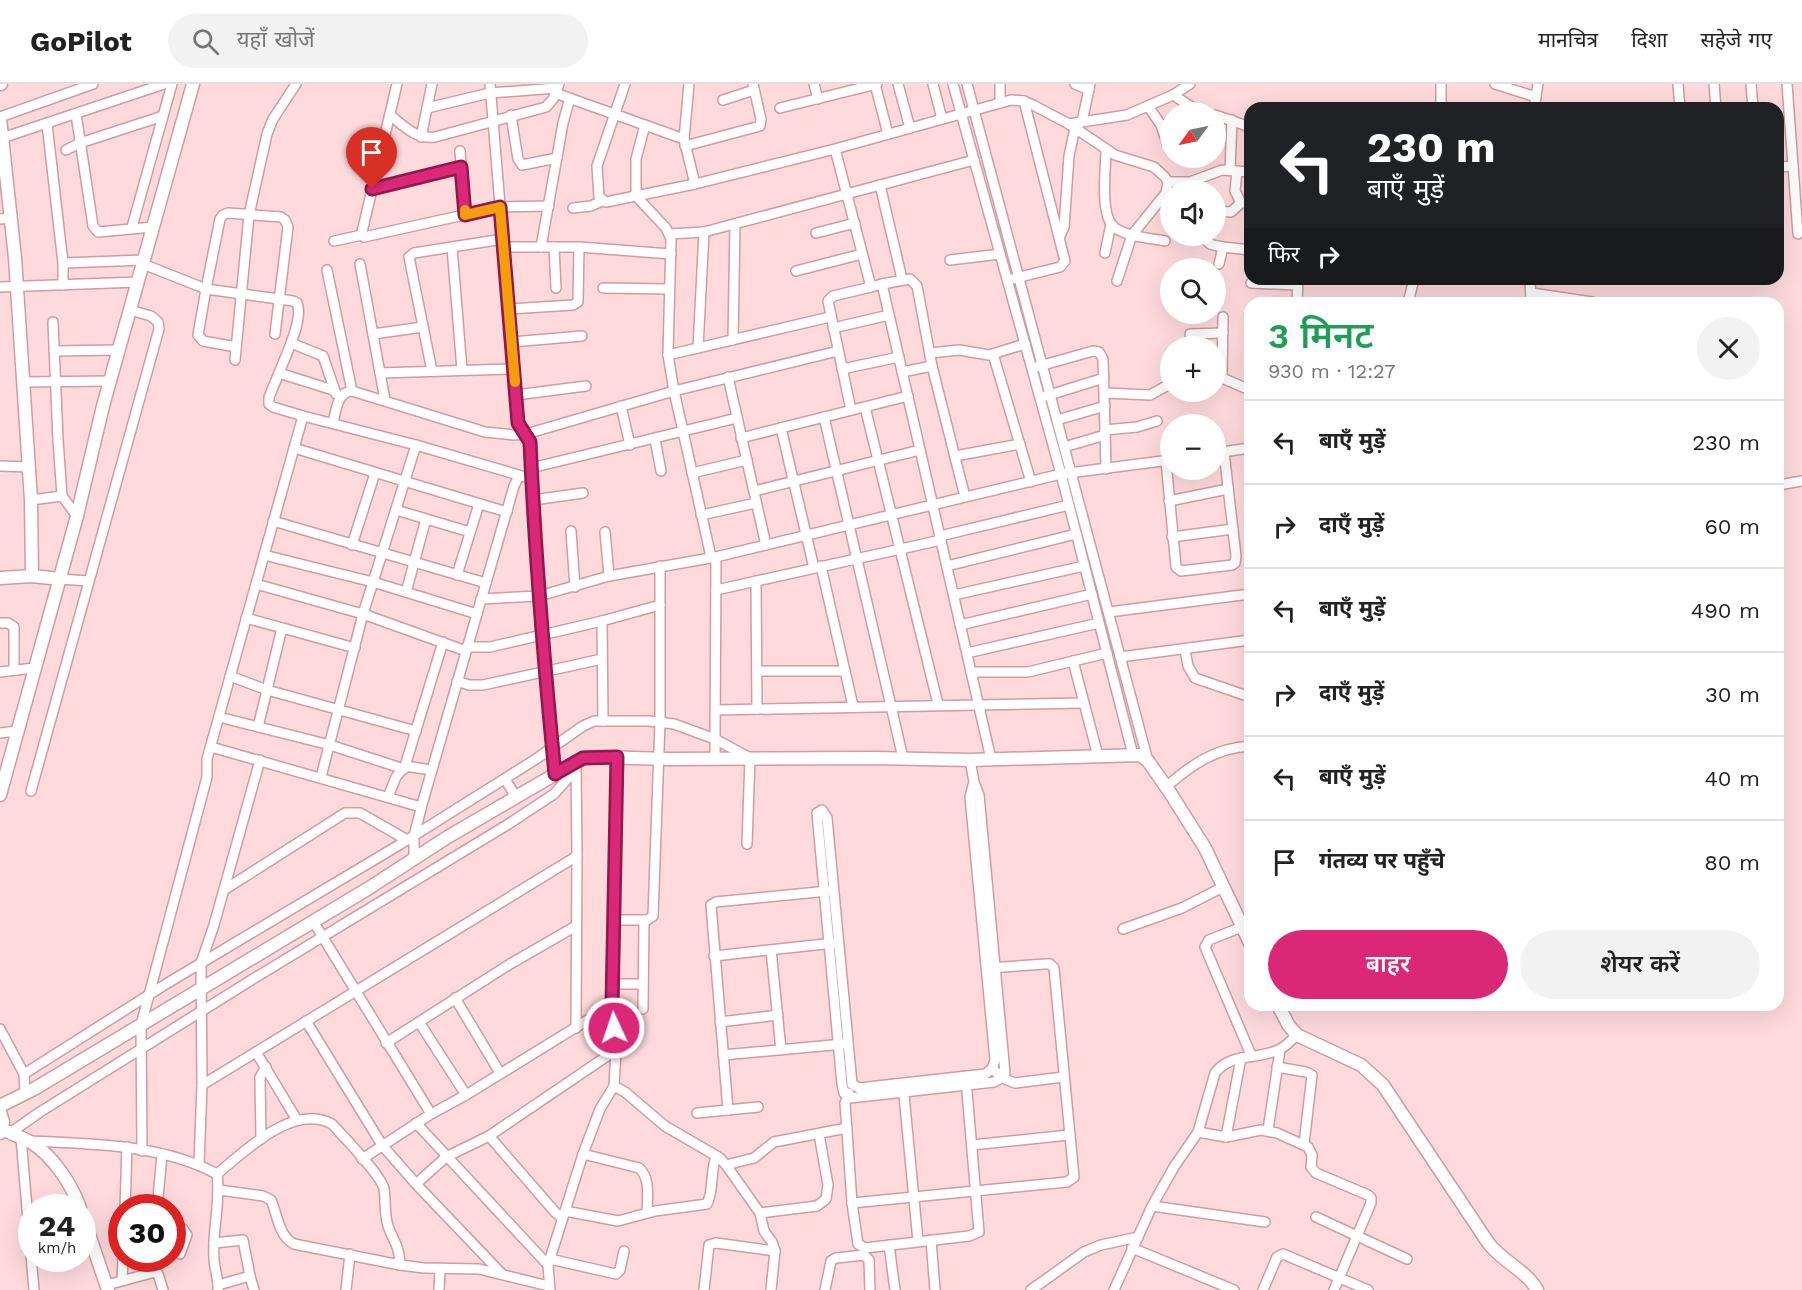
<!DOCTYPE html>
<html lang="hi">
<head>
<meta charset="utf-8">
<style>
  body { margin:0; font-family:"Work Sans","Noto Sans Devanagari",sans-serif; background:#f2f2f2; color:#222; height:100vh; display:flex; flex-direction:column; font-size:22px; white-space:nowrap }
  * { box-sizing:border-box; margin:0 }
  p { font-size:20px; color:#767676 }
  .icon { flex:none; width:33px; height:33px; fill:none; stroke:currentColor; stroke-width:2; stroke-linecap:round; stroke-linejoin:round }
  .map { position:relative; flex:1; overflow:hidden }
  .sheet { position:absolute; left:1244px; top:213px; width:540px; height:714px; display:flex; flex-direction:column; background:#fff; border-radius:18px; box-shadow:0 6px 24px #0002 }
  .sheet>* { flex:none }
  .hud { position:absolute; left:1244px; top:18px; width:540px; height:183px; border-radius:18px; box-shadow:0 6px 24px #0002; background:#202124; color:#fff; overflow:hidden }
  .needle { width:39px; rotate:237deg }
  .tools { position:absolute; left:1160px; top:18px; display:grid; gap:12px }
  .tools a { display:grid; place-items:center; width:66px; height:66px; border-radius:50%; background:#fff; box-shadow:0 6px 24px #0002; font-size:30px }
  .speed { position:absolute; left:18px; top:1110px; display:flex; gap:12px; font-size:30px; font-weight:700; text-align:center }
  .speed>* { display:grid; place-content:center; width:78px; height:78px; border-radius:50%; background:#fff; box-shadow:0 6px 24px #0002; line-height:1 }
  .speed small { font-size:15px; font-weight:400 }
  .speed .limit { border:9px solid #d22; background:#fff; color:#111 }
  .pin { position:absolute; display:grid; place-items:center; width:51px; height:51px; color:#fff; margin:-62px -26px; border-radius:50% 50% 50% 0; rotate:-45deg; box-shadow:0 0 6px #0007 }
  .pin .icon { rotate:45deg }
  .me { position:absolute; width:66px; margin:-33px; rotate:357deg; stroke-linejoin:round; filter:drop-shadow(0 0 4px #0008) }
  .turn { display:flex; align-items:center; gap:21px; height:126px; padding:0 24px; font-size:27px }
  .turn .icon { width:78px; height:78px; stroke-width:2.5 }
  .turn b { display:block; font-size:42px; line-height:51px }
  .then { display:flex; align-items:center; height:57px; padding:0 24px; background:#0003; gap:12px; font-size:22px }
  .round { display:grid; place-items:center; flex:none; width:63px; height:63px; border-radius:32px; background:#f2f2f2 }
  .overview { display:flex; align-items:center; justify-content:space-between; height:102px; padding:0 24px }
  h1 { font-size:36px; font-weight:600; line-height:45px; color:#1e9e55 }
  .primary-button { display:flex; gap:12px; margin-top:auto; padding:12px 24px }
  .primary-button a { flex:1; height:69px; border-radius:36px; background:#db2777; color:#fff; font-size:24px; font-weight:600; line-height:69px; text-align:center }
  .primary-button a+a { background:#f2f2f2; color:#222 }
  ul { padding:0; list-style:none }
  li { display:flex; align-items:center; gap:18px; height:84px; padding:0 24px; border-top:2px solid #e0e0e0 }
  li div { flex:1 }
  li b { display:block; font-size:22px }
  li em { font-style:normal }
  header { display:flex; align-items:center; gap:36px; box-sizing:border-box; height:84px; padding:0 30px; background:#fff; border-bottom:2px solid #e0e0e0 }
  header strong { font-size:28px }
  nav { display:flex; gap:33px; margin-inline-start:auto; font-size:21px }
  .search { width:420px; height:54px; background:#f2f2f2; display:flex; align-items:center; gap:15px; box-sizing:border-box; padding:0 21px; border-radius:33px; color:#767676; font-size:22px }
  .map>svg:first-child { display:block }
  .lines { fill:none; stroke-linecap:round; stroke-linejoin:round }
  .minor-casing { stroke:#d29b9f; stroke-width:12 }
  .tertiary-casing { stroke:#d29b9f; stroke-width:15 }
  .minor { stroke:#fff; stroke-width:9 }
  .tertiary { stroke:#fff; stroke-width:12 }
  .route-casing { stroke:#8e194d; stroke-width:15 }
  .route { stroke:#db2777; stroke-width:10 }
  .slow { stroke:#f59e0b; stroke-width:10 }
</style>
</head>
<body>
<header>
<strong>GoPilot</strong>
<div class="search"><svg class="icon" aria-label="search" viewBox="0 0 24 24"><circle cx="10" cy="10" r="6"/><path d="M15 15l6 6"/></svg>यहाँ खोजें</div>
<nav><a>मानचित्र</a><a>दिशा</a><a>सहेजे गए</a></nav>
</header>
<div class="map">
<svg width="1802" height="1206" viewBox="0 0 1802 1206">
  <rect width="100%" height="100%" fill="#fedadd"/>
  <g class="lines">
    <defs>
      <g id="minor">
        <polyline points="397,0 362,148 364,153 500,123 549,122"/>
        <path d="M490 0 518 339 529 358C535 469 545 579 555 690"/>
        <polyline points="625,0 597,82 599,113 606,118 695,100 835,65 1011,16 1024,17 1033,21 1069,40 1115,71 1154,83 1165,93 1168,98 1166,109 1132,151 1117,197"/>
        <polyline points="689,0 684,55 695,100"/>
        <polyline points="814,0 818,15"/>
        <polyline points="875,0 888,50"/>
        <polyline points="898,0 910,44"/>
        <polyline points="933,0 942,35"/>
        <polyline points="953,0 1061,390 1133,671"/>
        <polyline points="967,0 1148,677"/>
        <polyline points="1075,0 1089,6"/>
        <polyline points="1441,0 1441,24"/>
        <polyline points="1495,0 1536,13"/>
        <polyline points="1678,0 1680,24"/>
        <polyline points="1714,0 1716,24"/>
        <polyline points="1751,0 1753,24"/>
        <polyline points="1787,0 1798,150"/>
        <polyline points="555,9 684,55"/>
        <polyline points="1173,11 1192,23 1208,28"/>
        <polyline points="723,16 754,6"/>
        <polyline points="1000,19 1000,0"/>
        <polyline points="1148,22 1161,41 1167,59"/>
        <polyline points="427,24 490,9 557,4"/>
        <polyline points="780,24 877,0"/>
        <polyline points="1534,24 1538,0"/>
        <polyline points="76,30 93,142 98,148 153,143"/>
        <path d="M390 31C404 42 415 55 435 53L546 23 553 15 559 0"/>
        <polyline points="511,31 518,75 522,81 557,74"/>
        <polyline points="1215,31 1250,43"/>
        <polyline points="0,33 93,0"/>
        <polyline points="1082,38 1090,0"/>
        <polyline points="47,40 63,179 63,201"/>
        <polyline points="1069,40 1127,31 1173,11 1190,0"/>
        <polyline points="645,41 636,75 636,112 666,144 671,155 668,271 674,307 711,473"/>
        <polyline points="421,53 432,0"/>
        <polyline points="2,54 164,0"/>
        <polyline points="685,62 760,42 761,35 753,0"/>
        <polyline points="835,65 871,203 882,200 991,675"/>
        <polyline points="66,66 80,59 163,32"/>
        <path d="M1106 66C1106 83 1099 133 1115 144 1129 153 1149 154 1165 157"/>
        <polyline points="460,67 465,131"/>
        <polyline points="1778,83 1793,82"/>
        <polyline points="1230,86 1232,36"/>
        <polyline points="1237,87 1235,107 1241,119"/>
        <polyline points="1168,98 1190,98 1222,86 1250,88"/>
        <polyline points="880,101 902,195"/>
        <polyline points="372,105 461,83"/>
        <polyline points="573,124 591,122 602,117"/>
        <polyline points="1215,127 1231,128 1241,119 1250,119"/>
        <polyline points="0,135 11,134"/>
        <polyline points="132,143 172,0"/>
        <polyline points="816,149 855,139"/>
        <polyline points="670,150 704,148 974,76"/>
        <polyline points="1060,152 1064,143 1069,72 1075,44"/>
        <path d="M1206 152C1206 162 1215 161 1223 163L1219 180"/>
        <polyline points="334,157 362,151"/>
        <polyline points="452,163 462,286"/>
        <polyline points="504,163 579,163 578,218 573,221 509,225"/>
        <polyline points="541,163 563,39 570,14"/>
        <polyline points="554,163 556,204"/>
        <polyline points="579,163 671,170"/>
        <polyline points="1223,163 1250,166"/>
        <polyline points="1105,169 1111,140"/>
        <polyline points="950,176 1000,170"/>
        <polyline points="63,179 144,176"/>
        <polyline points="143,180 206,205 220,135 223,131 228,129 281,133 285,136 288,143 275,250"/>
        <polyline points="360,180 385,316"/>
        <polyline points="327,186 352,307"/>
        <polyline points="796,187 862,170"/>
        <polyline points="1012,195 1060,183 1065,177 1024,17"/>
        <polyline points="1530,195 1531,219"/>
        <polyline points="1251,199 1297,201"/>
        <polyline points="882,200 910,195 917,202 932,282 965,413"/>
        <polyline points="0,203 138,198"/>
        <polyline points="603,204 669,205"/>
        <polyline points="1532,209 1592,218"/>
        <polyline points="1297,219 1298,195"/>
        <polyline points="1408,219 1414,195"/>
        <polyline points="53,238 58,356 62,412 77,432"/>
        <polyline points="833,244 889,231"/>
        <polyline points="373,250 423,243"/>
        <polyline points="1190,250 1223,249"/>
        <polyline points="733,256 735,140"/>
        <polyline points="512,258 582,252"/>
        <polyline points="291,259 323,272 336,310"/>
        <path d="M236 263 203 257 198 251 206 205 293 217 297 219C304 235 285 273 279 289L333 306"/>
        <polyline points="698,264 704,148"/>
        <polyline points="54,267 119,266"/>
        <polyline points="930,269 959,266 989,271 1025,260"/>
        <polyline points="993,270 1031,398"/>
        <polyline points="668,271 830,233"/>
        <polyline points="235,276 249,131 267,50 273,35 296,0"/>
        <polyline points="1036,283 1093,267 1099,268 1103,275 1106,385"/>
        <polyline points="842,285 899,273"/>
        <polyline points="432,287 409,173 414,169 503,155"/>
        <polyline points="902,288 932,282"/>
        <polyline points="279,289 269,313 269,320 273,323 303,332"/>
        <polyline points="380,289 514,285"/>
        <polyline points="1215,291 1250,306"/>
        <polyline points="1222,292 1223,233"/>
        <polyline points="728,293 766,461"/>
        <polyline points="23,298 110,297"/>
        <polyline points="1105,309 1150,311 1170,300"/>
        <polyline points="516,311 586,302"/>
        <polyline points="1046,312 1104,294"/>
        <polyline points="621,322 630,361"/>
        <polyline points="865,323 938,620"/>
        <polyline points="851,326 828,217 833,212 871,203"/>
        <polyline points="824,333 903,674"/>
        <polyline points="1057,336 1105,322"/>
        <path d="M333 339C336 327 337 308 352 307L485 348 514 351 526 350 674 307 838 267"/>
        <polyline points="781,344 814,484"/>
        <polyline points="1105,346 1137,343 1157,337"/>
        <polyline points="741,354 908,312"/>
        <polyline points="655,355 661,387"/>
        <polyline points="1064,363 1105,351"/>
        <polyline points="294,364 507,428"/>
        <polyline points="1215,369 1250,364"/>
        <polyline points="955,372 1020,360"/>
        <polyline points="1166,377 1176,483 1181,487 1232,481 1235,479 1236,472 1224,368"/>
        <polyline points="0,382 29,383"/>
        <polyline points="531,384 737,334"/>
        <polyline points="692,389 747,376"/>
        <polyline points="1778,401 1802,397"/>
        <polyline points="754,407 920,366"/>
        <polyline points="31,416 62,412"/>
        <polyline points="533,416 583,409"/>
        <polyline points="1169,417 1228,405"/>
        <polyline points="396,426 470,448"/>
        <polyline points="701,431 756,419"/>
        <polyline points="273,437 486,499"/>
        <polyline points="571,447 575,503"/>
        <polyline points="605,448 609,492"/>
        <polyline points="940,452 1069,421"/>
        <polyline points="1172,453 1233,445"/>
        <polyline points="352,461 375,389"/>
        <polyline points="264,471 373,498 477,530"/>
        <polyline points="716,473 1061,390 1170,376"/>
        <polyline points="821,482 853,622"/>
        <polyline points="947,482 1076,450"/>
        <polyline points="457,491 479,420"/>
        <polyline points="60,495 88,497"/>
        <polyline points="756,497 757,625"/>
        <polyline points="256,500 363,530 466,567"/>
        <polyline points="716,506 941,456"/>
        <polyline points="406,508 426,435"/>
        <polyline points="954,511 1084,482"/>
        <polyline points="481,515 539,512 609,492 716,473 715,655 750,674 747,760"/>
        <polyline points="1109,528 1250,510"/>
        <polyline points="246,534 355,564"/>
        <polyline points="0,539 8,539 14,543 14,586"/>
        <polyline points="960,541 1092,510"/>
        <polyline points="467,563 490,563 602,537"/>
        <polyline points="1185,566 1188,582 1195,594 1250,613"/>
        <polyline points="967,569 1099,539"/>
        <polyline points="1120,573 1250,556"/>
        <polyline points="1073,577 1098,672"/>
        <polyline points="757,587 845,587"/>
        <polyline points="0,588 34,584"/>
        <polyline points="971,588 1028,588 1107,569"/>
        <polyline points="230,592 267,606 416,647"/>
        <polyline points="457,597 469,601 483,601 602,575"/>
        <polyline points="716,626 1084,619"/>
        <polyline points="219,633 330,661 404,685"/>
        <polyline points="603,637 602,537 660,521"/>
        <polyline points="258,643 282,544"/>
        <polyline points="0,649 18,647"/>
        <polyline points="211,663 421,723"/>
        <polyline points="970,676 974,698 979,711 1005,989 1003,993 994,998 850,1014 844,1009 842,1000 817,729 822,726 827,734 852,1000 859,1004 985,990 992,985 995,976 970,713 974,698"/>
        <polyline points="405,682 432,686"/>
        <polyline points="321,693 363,530 416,361"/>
        <polyline points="505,695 516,713"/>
        <path d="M1166 703C1191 681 1215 664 1250 662"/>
        <polyline points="31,707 159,245 158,238 151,232 130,226"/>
        <polyline points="388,713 396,693 405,682 443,558"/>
        <polyline points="414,775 414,752 423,717 514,402 519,392"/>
        <polyline points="224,806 345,729 360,729 407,756"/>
        <polyline points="614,836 647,836 653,832 660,638 660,482"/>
        <polyline points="313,837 431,1030"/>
        <polyline points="1242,843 1209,856 1205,863 1251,971"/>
        <polyline points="1123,845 1182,824 1223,803"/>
        <polyline points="771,866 781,966"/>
        <polyline points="714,872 834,859"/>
        <polyline points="613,900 643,900"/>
        <polyline points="455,914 500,989"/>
        <polyline points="643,925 644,836"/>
        <polyline points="306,937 382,1061 416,1100 501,1189"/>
        <polyline points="419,938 466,1011"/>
        <polyline points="720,938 778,931"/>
        <polyline points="576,944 577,772 576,680"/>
        <polyline points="0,945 24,990 25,1009"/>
        <polyline points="386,959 510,880 576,842"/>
        <polyline points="256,968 297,1036"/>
        <polyline points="723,971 843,960"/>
        <polyline points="1277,983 1306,988 1312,991 1304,1060"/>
        <polyline points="992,985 1007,996 1015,999 1063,993"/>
        <polyline points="24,990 166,900 399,761 536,675 583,642 594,637 649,637 674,640 715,655 715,675"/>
        <polyline points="202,1001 577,772"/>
        <polyline points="903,1001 918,1157"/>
        <polyline points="614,1002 625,1008 665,1042 720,1074 726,1081 760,1129 764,1147 772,1158 775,1167 771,1206"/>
        <polyline points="849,1009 845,1019 852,1119 858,1160 865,1164 969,1152 979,1148 966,996"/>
        <polyline points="728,1026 711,821 716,818 828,807"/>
        <polyline points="697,1029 758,1023"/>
        <polyline points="416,1039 548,1181"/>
        <polyline points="1268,1046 1280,966"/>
        <polyline points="1198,1048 1226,1053 1261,1046 1277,1049 1308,1063 1312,1071 1311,1083 1316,1089 1368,1111 1371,1114 1371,1119 1334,1206"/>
        <polyline points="10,1049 40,1028 253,895 507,741 554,710 569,693 575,679"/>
        <polyline points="489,1052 555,1128 562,1134"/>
        <polyline points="1226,1053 1241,974"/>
        <polyline points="21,1054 34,1206"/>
        <polyline points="261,1055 260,993 266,983"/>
        <path d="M30 1057C91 1060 162 1060 217 1090 245 1067 293 1019 332 1040 343 1052 382 1092 384 1105 386 1117 384 1130 388 1142 394 1159 399 1160 400 1181"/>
        <polyline points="972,1061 1069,1051"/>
        <polyline points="142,1067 141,941 207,693 207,675 303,332 416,361 532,395"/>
        <path d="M583 1070 639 1084C651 1094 647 1115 647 1129"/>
        <polyline points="362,1075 431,1030 466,1011 612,921"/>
        <polyline points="199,1080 202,1001 201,879 214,841 260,676"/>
        <polyline points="726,1081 754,1074 774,1058 847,1044"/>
        <path d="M217 1090C221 1118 212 1145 214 1174 214 1185 219 1195 218 1206"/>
        <polyline points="416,1100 446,1073 489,1052 616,966"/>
        <path d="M219 1106 263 1112 271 1116C278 1132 278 1151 294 1160L400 1181 424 1184 479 1185 549 1202"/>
        <polyline points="852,1119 1067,1098 1074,1093 1054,884 1050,880 1045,880 989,884"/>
        <polyline points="1152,1122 1265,1138"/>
        <polyline points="125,1124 127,1063"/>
        <polyline points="157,1124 162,1071"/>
        <path d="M565 1127 618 1137 655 1127 707 1120C714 1107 710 1088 716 1073"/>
        <polyline points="760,1129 817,1122 826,1115 828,1101 819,1050"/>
        <polyline points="1316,1133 1407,1175"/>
        <polyline points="172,1142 183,1145 187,1151 180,1170"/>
        <polyline points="931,1156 935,1206"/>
        <polyline points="214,1159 243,1156 250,1192"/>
        <polyline points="889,1161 895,1206"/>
        <polyline points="1132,1164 1234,1206"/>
        <polyline points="550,1175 616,1190 620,1186 624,1167"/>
        <polyline points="122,1196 123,1174"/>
        <polyline points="107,1201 155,1188 158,1190 163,1206"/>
        <polyline points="218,1201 250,1192 254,1206"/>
        <polyline points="346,1206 350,1170"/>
        <polyline points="439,1206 440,1185"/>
        <polyline points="550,1206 548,1181 583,1070 600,1025 614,1002 616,966 612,921 617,673"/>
        <polyline points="704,1206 709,1161 716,1159 775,1167"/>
        <polyline points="825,1206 831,1177 836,1174 864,1171 869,1176 870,1206"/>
        <polyline points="1031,1206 1084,1168 1101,1161 1138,1153"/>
        <path d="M1114 1206 1152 1122 1174 1083 1198 1048 1215 989C1231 968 1257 976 1278 966 1286 963 1291 956 1297 951"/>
        <polyline points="1263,1206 1277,1173 1283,1170 1368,1206"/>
      </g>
      <g id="tertiary">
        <polyline points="0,0 1,0"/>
        <polyline points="0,34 15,174 31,416 32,492"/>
        <polyline points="0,494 32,492 60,495"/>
        <polyline points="0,711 77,432 103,322 193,0"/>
        <path d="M1278 921 1289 942 1297 951 1361 981 1383 1001 1489 1160C1503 1178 1527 1187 1537 1206"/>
        <polyline points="0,1022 34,1005 369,804 446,754 583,674 599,673 668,675 874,674 970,676 1140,671 1148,677 1169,707 1205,764 1250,859"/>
        <polyline points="0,1028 3,1038 0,1049"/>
        <path d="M2 1045C12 1050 23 1054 32 1059 53 1072 72 1101 80 1124"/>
        <polyline points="82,1130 108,1206"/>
      </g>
    </defs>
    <use href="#minor" class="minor-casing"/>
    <use href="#tertiary" class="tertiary-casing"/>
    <use href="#minor" class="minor"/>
    <use href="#tertiary" class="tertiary"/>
  </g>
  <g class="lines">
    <defs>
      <path id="route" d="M372 105 461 83 465 131 500 123 518 339 530 358C535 469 544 579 555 690L583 674 617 673 612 921 614 944"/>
    </defs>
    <use href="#route" class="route-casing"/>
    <use href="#route" class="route"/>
    <polyline class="slow" points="465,126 465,131 500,123 515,298"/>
  </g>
</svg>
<div class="tools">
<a><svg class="needle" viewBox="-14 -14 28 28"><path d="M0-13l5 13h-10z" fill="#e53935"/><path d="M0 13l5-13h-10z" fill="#767676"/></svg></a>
<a><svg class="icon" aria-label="sound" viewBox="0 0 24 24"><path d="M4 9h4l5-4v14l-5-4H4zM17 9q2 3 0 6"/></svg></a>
<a><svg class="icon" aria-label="search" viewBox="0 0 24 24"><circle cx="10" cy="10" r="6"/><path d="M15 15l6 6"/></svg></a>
<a>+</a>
<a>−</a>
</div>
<div class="speed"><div>24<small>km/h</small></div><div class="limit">30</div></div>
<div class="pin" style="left:372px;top:105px;background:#d93025"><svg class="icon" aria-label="arrive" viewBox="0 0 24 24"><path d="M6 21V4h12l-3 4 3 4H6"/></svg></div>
<svg class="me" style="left:614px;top:944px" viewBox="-20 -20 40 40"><circle r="17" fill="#db2777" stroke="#fff" stroke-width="3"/><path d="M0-11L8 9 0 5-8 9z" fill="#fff"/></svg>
<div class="hud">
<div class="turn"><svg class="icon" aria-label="left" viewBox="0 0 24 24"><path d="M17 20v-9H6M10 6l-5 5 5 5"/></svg><div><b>230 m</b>बाएँ मुड़ें</div></div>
<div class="then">फिर<svg class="icon" aria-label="right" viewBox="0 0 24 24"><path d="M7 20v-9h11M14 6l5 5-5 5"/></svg></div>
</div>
<section class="sheet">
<div class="overview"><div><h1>3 मिनट</h1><p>930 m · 12:27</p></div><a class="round"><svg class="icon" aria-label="close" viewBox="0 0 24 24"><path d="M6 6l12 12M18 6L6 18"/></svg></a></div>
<ul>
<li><svg class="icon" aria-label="left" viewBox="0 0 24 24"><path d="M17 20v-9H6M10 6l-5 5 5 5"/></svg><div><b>बाएँ मुड़ें</b></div><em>230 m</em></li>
<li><svg class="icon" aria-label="right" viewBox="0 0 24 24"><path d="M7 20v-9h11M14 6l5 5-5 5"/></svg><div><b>दाएँ मुड़ें</b></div><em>60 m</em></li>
<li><svg class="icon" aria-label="left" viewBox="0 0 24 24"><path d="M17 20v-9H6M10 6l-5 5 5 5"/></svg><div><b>बाएँ मुड़ें</b></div><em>490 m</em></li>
<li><svg class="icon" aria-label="right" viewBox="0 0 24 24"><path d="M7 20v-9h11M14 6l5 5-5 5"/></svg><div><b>दाएँ मुड़ें</b></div><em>30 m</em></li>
<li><svg class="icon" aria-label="left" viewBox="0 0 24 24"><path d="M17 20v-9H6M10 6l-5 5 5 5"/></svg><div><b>बाएँ मुड़ें</b></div><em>40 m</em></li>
<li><svg class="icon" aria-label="arrive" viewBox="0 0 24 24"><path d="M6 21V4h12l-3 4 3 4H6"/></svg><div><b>गंतव्य पर पहुँचे</b></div><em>80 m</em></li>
</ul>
<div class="primary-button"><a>बाहर</a><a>शेयर करें</a></div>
</section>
</div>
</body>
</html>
